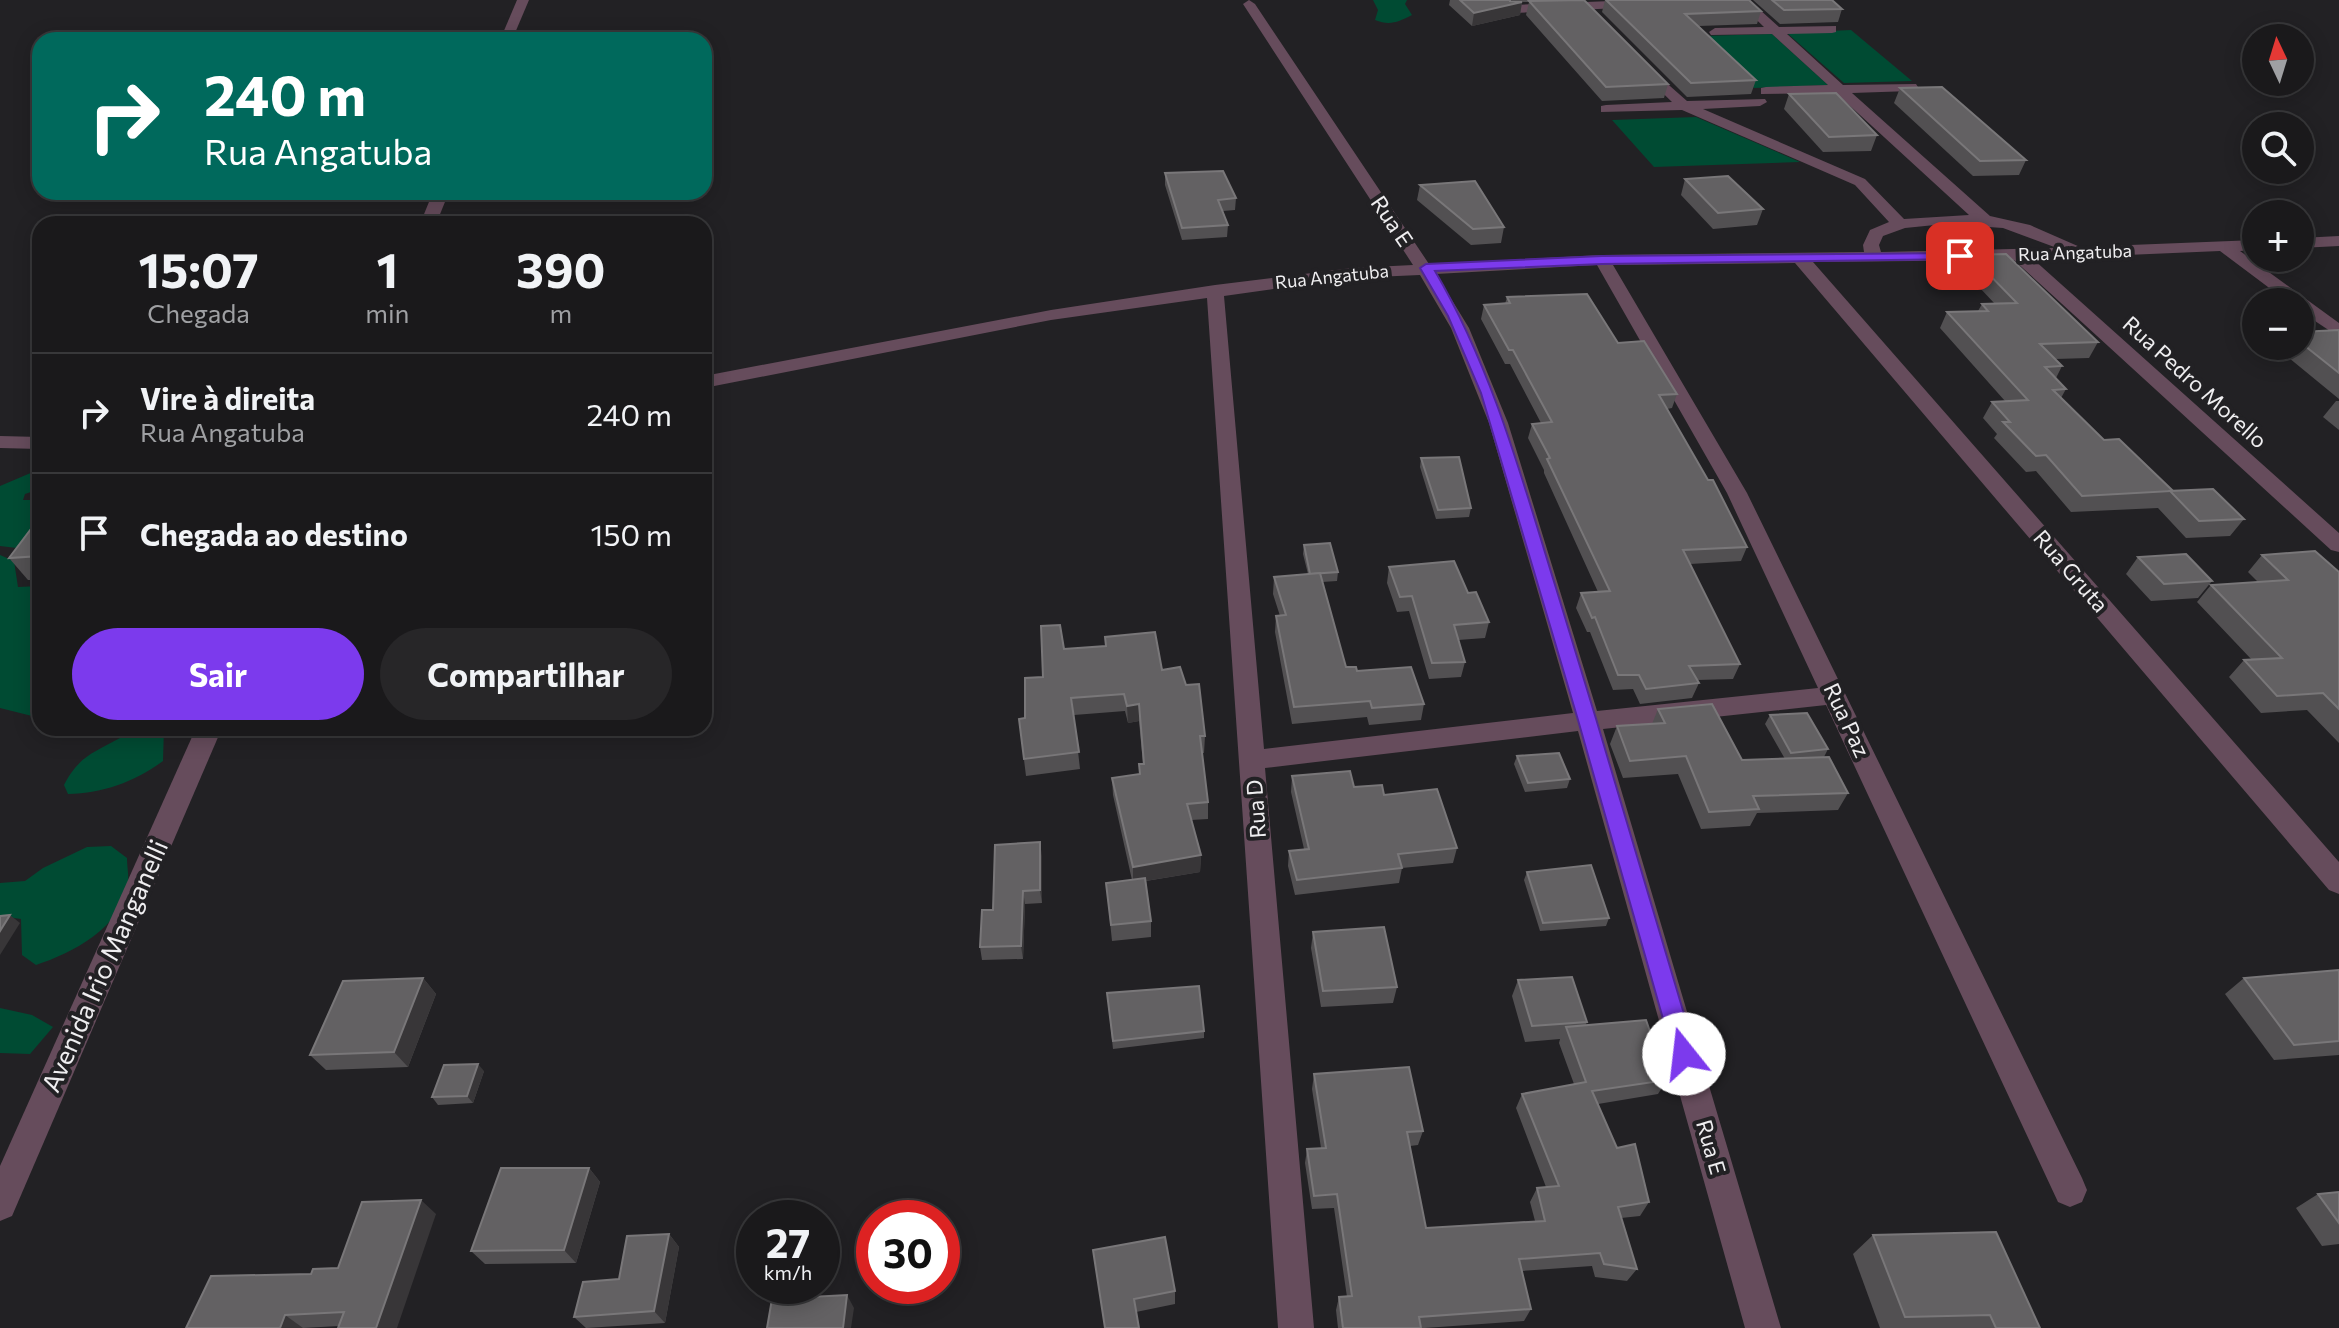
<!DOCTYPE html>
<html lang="pt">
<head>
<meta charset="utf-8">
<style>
  body { margin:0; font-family:Commissioner,sans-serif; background:#272628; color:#f1f3f6; height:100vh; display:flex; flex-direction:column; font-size:30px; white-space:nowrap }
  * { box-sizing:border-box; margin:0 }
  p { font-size:26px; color:#9fa0a3 }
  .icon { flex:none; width:44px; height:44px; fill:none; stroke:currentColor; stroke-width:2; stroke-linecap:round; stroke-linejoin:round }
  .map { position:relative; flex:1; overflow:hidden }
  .drawer { position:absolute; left:32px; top:216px; width:680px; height:520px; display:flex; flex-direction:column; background:#1a191b; border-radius:24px; box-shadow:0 4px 20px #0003,0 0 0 2px #38383a }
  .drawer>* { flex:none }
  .top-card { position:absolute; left:32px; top:32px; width:680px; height:168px; border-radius:24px; box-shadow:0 4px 20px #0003,0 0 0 2px #38383a; background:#00695c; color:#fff; overflow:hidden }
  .needle { width:52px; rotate:356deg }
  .tools { position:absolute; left:2242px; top:24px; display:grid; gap:16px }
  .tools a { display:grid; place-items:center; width:72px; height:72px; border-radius:50%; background:#1a191b; box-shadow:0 4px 20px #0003,0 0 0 2px #38383a; font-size:40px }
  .speed { position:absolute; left:736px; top:1200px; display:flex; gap:16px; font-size:40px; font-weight:700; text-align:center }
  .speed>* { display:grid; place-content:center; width:104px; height:104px; border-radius:50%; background:#1a191b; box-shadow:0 4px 20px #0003,0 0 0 2px #38383a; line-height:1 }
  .speed small { font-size:20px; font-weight:400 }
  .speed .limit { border:12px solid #d22; background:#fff; color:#111 }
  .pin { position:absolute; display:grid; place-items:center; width:68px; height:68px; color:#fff; margin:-34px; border-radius:16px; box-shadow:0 4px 12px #0006 }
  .me { position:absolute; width:88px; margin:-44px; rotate:344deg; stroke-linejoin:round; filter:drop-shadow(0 0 6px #0008) }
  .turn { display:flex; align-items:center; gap:28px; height:168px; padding:0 40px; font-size:36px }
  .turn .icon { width:104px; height:104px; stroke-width:2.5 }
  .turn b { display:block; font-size:56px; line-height:68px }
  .eta { display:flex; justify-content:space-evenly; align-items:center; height:136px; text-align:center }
  .eta b { font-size:48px; font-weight:700; line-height:56px }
  .action { display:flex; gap:16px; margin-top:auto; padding:16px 40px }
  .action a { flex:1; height:92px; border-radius:48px; background:#7c3aed; color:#fff; font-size:32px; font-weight:700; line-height:92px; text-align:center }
  .action a+a { background:#272628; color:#f1f3f6 }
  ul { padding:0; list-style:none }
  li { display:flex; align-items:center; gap:24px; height:120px; padding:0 40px; border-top:2px solid #38383a }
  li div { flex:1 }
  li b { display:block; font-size:30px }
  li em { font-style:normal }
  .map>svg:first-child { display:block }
  .green { fill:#004b33 }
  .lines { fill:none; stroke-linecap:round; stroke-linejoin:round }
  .minor { fill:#664c5c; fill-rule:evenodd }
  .wall { fill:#525052 }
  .shaded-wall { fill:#383638 }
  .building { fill:#636163; stroke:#797779; stroke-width:2 }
  .route { fill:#7c3aed; stroke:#51269a; stroke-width:2 }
  .labels { text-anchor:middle; stroke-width:8; stroke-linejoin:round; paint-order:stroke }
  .far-street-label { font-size:18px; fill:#efeef0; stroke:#222124 }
  .street-label { font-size:22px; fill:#efeef0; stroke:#222124 }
  .near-street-label { font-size:26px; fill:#efeef0; stroke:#222124 }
</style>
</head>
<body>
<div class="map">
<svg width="2339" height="1328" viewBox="0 0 2339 1328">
  <rect width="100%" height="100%" fill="#222124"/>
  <g class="green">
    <path d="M1373 0H1407L1405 4 1412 15C1398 22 1390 26 1375 20L1378 10Z"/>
    <polygon points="1851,30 1912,81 1844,83 1787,33"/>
    <polygon points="1772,34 1828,85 1754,88 1703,36"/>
    <polygon points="1696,117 1800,162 1654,167 1612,120"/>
    <polygon points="40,469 40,489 25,494 23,500 40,500 40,541 25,549 0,546 0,486"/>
    <polygon points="0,555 14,561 18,587 40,586 40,718 0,708"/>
    <path d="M122 728H164L163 761C134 782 104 793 68 794L64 785C79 756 93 753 120 738Z"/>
    <path d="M111 846 127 858C127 866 129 876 128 884 122 928 72 953 36 965L22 955 21 919 0 916V883L25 881 43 868 87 847Z"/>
    <polygon points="0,1008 32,1015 53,1027 30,1054 0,1053"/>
  </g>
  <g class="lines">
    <g class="minor">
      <polygon points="517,0 529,0 512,40 500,40"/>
      <path d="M1249 0 1255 4 1429 264 1602 255 1864 252 1863 245 1870 230 1889 222 1855 185 1682 110 1601 112V106L1606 105 1672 102 1640 71 1638 68 1645 64 1687 101 1765 99 1767 102 1760 106 1703 109 1865 179 1904 219 1969 215 1836 93 1761 94V88L1766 87 1828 85 1772 34 1711 35 1709 32 1715 28 1764 27 1736 0H1749L1779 27 1836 26V32L1832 33 1787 34 1843 85 1916 84 1918 87 1911 91 1852 93 1990 216 2030 225 2080 247 2256 240V250L2240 251 2339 323V337L2300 311V302H2288L2220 251 2033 259 2339 533V552L2331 550 2014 260 1813 262 2339 862V894L2329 890 1795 263 1613 265 1747 493 2082 1178 2087 1190 2082 1202 2070 1207 2058 1202 1826 705 1603 729 1781 1328H1745L1578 731 1265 768 1314 1328H1278L1207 298 1051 320 704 388V376L1051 310 1215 285 1352 268 1413 265 1243 4ZM1945 224 2003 228 2057 248 1881 252 1879 245 1883 236 1905 228ZM1597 265 1727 493 1818 688 1597 711 1508 423 1469 328 1436 274ZM1420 275 1451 328 1489 423 1573 713 1264 749 1224 296 1352 278Z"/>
      <polygon points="1636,0 1642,4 1640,7 1514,13 1508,9 1514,5"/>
      <polygon points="433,192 449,192 436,224 420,224"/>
      <polygon points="2339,236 2339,246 2300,248 2300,238"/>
      <polygon points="0,436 40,437 40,449 0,448"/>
      <polygon points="196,728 222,728 12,1216 0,1221 0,1166"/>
    </g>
  </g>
  <g class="wall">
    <polygon points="1450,0 1584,0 1668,84 1664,98 1602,101 1526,15 1529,2 1522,2 1520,15 1472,26 1449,5"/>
    <polygon points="1605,0 1749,0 1761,11 1757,24 1699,26 1756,80 1751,94 1687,97 1602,12"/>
    <polygon points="1753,0 1832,0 1842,9 1838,22 1780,24"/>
    <polygon points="1900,88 2026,160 2019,175 1973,176 1894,103"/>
    <polygon points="1789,94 1877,135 1871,151 1823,152 1784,109"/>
    <polygon points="1165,173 1236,198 1235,210 1223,211 1228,225 1227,237 1182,240 1165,185"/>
    <polygon points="1685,179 1763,209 1757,225 1713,229 1681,195"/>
    <polygon points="1420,185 1504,227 1501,243 1471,245 1417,200"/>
    <polygon points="1970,255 2098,342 2089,358 2055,359 2062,366 2056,378 2066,389 2061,398 2104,440 2173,491 2244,519 2230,536 2186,538 2158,508 2071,512 2036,471 2026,472 1994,438 1997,434 1983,418 1992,402 2005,401 1940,328 1947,312 1978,311 1982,304 1995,304 1963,270"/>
    <polygon points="1507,297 1618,343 1677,394 1672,408 1667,409 1747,547 1741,561 1690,564 1740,664 1733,679 1697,680 1699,683 1692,698 1640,704 1633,689 1613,690 1590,632 1587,632 1576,608 1581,593 1598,592 1544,473 1544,470 1528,438 1532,424 1541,423 1510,364 1505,364 1481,319 1484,305 1505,304"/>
    <polygon points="2339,330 2339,399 2277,348 2279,346 2300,346 2300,332"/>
    <polygon points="2336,401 2339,401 2339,430 2323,417"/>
    <polygon points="1421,458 1471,508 1469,517 1436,519 1420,467"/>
    <polygon points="40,517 40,580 28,580 9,558"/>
    <polygon points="1304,545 1338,572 1337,581 1322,582 1346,667 1357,671 1424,704 1421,720 1369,725 1367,717 1292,724 1275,632 1276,616 1280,616 1273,594 1274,577 1308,574 1303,554"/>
    <polygon points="2262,555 2339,572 2339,743 2307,710 2261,713 2229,677 2244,660 2252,660 2197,602 2211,585 2258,582 2248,572"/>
    <polygon points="2138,557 2212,581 2198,598 2151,601 2126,574"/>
    <polygon points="1389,567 1468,593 1489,622 1485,638 1458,640 1465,662 1461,677 1429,679 1409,611 1397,612 1387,583"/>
    <polygon points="1105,637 1186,685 1205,736 1204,753 1202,753 1208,802 1208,819 1191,820 1201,855 1200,872 1146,881 1151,921 1151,937 1112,941 1106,883 1132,880 1113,795 1112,778 1140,774 1143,764 1139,721 1128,723 1125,711 1074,715 1080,769 1026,776 1019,719 1025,718 1064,649 1105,646"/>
    <polygon points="1658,709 1742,760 1785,759 1765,724 1770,715 1828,749 1824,757 1848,793 1838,810 1757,813 1750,826 1701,829 1678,774 1623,778 1610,744 1617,726 1652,724"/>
    <polygon points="1517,756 1570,779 1567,788 1525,792 1514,764"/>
    <polygon points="1292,776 1354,787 1384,795 1457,848 1453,863 1402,868 1399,883 1295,895 1288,866 1289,851 1304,849 1291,792"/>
    <polygon points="1042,856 1042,903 1025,904 1023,959 982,960 980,947 993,910"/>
    <polygon points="1527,872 1609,918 1606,926 1540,931 1524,880"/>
    <polygon points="1313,932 1397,987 1393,1003 1321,1007 1311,948"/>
    <polygon points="2339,970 2339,1055 2274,1060 2225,994 2244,978"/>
    <polygon points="423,978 436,994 408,1067 326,1070 310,1055"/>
    <polygon points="1518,980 1587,1022 1585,1026 1667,1080 1658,1094 1598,1104 1617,1148 1649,1202 1640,1216 1621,1218 1637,1269 1627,1281 1595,1277 1592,1266 1522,1271 1531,1309 1524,1321 1425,1328 1338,1328 1336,1310 1339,1297 1347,1297 1334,1208 1312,1209 1305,1163 1307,1149 1321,1148 1312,1089 1314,1074 1423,1131 1418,1145 1410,1146 1426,1228 1535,1221 1530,1202 1537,1188 1546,1187 1516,1108 1522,1094 1574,1084 1559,1043 1560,1039 1525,1042 1512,996"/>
    <polygon points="1107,993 1204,1031 1204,1038 1113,1049"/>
    <polygon points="484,1071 473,1103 438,1105 432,1097"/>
    <polygon points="589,1168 600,1182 576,1263 485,1264 471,1251"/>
    <polygon points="2339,1192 2339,1244 2322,1246 2296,1208 2318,1194"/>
    <polygon points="436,1214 339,1326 303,1328 186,1328 311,1274 338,1268"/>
    <polygon points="669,1234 679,1247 665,1323 586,1328 574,1317 619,1279"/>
    <polygon points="1873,1235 2040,1328 1880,1328 1853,1254"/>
    <polygon points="1095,1263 1175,1291 1175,1304 1136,1312"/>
  </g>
  <g class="shaded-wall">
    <polygon points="1522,2 1520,15 1472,26 1474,13"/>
    <polygon points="1139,704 1139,721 1128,723 1127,706"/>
    <polygon points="1040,842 1042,856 1042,903 1040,890"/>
    <polygon points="1201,855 1200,872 1133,883 1133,867"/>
    <polygon points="1023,891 1025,904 1023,959 1021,946"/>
    <polygon points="10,915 20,923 0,955 0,931"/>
    <polygon points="423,978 436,994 408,1067 394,1052"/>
    <polygon points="478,1064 484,1071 473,1103 467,1096"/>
    <polygon points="589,1168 600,1182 576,1263 564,1250"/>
    <polygon points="421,1200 436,1214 397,1328 376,1328"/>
    <polygon points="669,1234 679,1247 665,1323 654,1311"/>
    <polygon points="847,1295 854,1308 851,1328 843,1328"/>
    <polygon points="285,1315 303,1328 280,1328"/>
  </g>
  <g class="building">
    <polygon points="1460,0 1510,0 1510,1 1522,2 1474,13"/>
    <polygon points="1584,0 1668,84 1606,87 1529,1"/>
    <polygon points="1606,0 1749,0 1761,11 1685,14 1756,80 1691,83"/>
    <polygon points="1772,0 1832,0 1842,9 1784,10"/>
    <polygon points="1942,87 2026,160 1980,161 1900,88"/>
    <polygon points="1836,93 1877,135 1829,137 1789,94"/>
    <polygon points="1223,171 1236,198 1218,200 1228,225 1182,228 1165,173"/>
    <polygon points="1728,176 1763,209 1718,213 1685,179"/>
    <polygon points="1475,181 1504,227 1473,229 1420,185"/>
    <polygon points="2006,254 2098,342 2040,344 2062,366 2045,367 2066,389 2053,390 2104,440 2119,439 2173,491 2082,496 2046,455 2036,456 2003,422 2010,422 1992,402 2028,400 1947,312 1988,311 1982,304 2017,303 1970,255"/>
    <polygon points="1587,294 1618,343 1644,341 1677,394 1659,395 1708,480 1713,480 1747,547 1683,550 1740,664 1689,666 1699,683 1646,689 1639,675 1618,675 1595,617 1592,618 1581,593 1610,591 1547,459 1550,458 1532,424 1552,422 1513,350 1509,350 1484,305 1510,303 1507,297"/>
    <polygon points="2339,330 2339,373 2300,342 2300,332"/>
    <polygon points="1459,457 1471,508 1438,510 1421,458"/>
    <polygon points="2213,489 2244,519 2199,521 2170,491"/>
    <polygon points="40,517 40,556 9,558"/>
    <polygon points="1330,543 1338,572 1310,574 1304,545"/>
    <polygon points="2315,551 2339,572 2339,709 2323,693 2277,696 2244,660 2282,658 2211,585 2288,580 2262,555"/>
    <polygon points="2186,554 2212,581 2164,584 2138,557"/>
    <polygon points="1454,561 1468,593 1476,592 1489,622 1454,625 1465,662 1432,663 1412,596 1400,597 1389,567"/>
    <polygon points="1320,573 1346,667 1356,667 1357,671 1411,667 1424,704 1372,708 1370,701 1294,707 1276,616 1286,615 1274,577"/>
    <polygon points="1060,625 1064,649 1106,646 1105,637 1155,632 1162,670 1180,667 1186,685 1199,684 1205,736 1200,736 1208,802 1187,804 1201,855 1133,867 1112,778 1140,774 1139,764 1144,764 1139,704 1127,706 1124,694 1071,698 1079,752 1024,759 1019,719 1025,718 1025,678 1043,677 1041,626"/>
    <polygon points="1712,704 1742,760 1829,757 1848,793 1753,796 1759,809 1709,812 1686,756 1630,761 1617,726 1665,723 1658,709"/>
    <polygon points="1807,713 1828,749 1791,753 1770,715"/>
    <polygon points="1559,753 1570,779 1528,783 1517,756"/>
    <polygon points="1350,771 1354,787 1382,785 1384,795 1437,789 1457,848 1398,854 1402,868 1297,880 1289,851 1309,849 1292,776"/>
    <polygon points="1040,842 1040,890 1023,891 1021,946 980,947 982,910 993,910 995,845"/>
    <polygon points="1591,865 1609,918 1543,923 1527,872"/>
    <polygon points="1145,878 1151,921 1111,925 1106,883"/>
    <polygon points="10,915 0,931 0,916"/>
    <polygon points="1384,927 1397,987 1323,991 1313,932"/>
    <polygon points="2339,970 2339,1041 2294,1045 2244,978"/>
    <polygon points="1572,977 1587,1022 1532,1026 1518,980"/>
    <polygon points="423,978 394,1052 310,1055 343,981"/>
    <polygon points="1199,986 1204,1031 1113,1041 1107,993"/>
    <polygon points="1646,1020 1667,1080 1592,1091 1617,1148 1635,1144 1649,1202 1618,1207 1637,1269 1604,1264 1600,1253 1519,1259 1531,1309 1419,1317 1421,1328 1343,1328 1339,1297 1352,1296 1337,1194 1314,1196 1307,1149 1326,1148 1314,1074 1409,1067 1423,1131 1407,1132 1426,1228 1545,1221 1537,1188 1559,1186 1522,1094 1586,1082 1566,1027"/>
    <polygon points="478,1064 467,1096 432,1097 444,1065"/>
    <polygon points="501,1168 589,1168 564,1250 471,1251"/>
    <polygon points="2339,1192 2339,1223 2318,1194"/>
    <polygon points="421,1200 376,1328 338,1328 344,1312 285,1315 280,1328 186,1328 211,1276 311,1274 313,1269 338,1268 362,1202"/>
    <polygon points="1996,1232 2040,1328 1996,1328 1990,1315 1905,1317 1873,1235"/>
    <polygon points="669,1234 654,1311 574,1317 583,1282 619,1279 627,1236"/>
    <polygon points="1165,1237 1175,1291 1134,1299 1139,1328 1105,1328 1093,1250"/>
    <polygon points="847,1295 843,1328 767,1328 772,1299"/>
  </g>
  <path class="route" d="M1960 253 1967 256 1965 259 1602 264 1435 271C1493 370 1522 479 1556 588 1604 743 1650 899 1696 1054L1693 1062 1684 1065 1676 1062 1673 1054 1578 720 1481 393 1448 316 1420 268 1426 264 1602 256Z"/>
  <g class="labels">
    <g class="far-street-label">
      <text transform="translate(2075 253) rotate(-2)" y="6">Rua Angatuba</text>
      <text transform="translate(1332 277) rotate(-6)" y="6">Rua Angatuba</text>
    </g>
    <g class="street-label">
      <text transform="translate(1392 221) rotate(56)" y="8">Rua E</text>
      <text transform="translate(2195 382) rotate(42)" y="8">Rua Pedro Morello</text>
      <text transform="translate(2071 571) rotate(49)" y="8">Rua Gruta</text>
      <text transform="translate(1847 720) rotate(65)" y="8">Rua Paz</text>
      <text transform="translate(1256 809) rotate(-94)" y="8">Rua D</text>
      <text transform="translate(1711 1147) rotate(74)" y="8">Rua E</text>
    </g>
    <g class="near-street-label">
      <text transform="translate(105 966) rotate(-66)" y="9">Avenida Irio Manganelli</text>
    </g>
  </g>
</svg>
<div class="tools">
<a><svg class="needle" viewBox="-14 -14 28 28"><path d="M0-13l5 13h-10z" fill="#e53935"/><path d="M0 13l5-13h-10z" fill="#9fa0a3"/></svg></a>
<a><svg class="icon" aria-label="search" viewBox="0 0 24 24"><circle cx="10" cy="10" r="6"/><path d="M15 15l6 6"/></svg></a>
<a>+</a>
<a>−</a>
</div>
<div class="speed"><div>27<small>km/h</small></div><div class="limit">30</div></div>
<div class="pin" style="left:1960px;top:256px;background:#d93025"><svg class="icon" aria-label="arrive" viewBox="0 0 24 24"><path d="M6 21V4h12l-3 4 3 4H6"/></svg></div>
<svg class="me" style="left:1684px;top:1054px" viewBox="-20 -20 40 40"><circle r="19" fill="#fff"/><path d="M0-13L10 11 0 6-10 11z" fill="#7c3aed"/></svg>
<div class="top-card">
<div class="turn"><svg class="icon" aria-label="right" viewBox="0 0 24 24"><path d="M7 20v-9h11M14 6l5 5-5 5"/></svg><div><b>240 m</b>Rua Angatuba</div></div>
</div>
<section class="drawer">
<div class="eta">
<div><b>15:07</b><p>Chegada</p></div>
<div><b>1</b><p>min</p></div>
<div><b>390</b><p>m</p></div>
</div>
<ul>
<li><svg class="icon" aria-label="right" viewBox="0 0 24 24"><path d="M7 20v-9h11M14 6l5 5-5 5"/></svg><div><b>Vire à direita</b><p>Rua Angatuba</p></div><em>240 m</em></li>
<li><svg class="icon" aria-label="arrive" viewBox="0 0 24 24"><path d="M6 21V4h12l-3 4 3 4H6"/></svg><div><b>Chegada ao destino</b></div><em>150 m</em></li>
</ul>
<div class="action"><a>Sair</a><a>Compartilhar</a></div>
</section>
</div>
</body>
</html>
